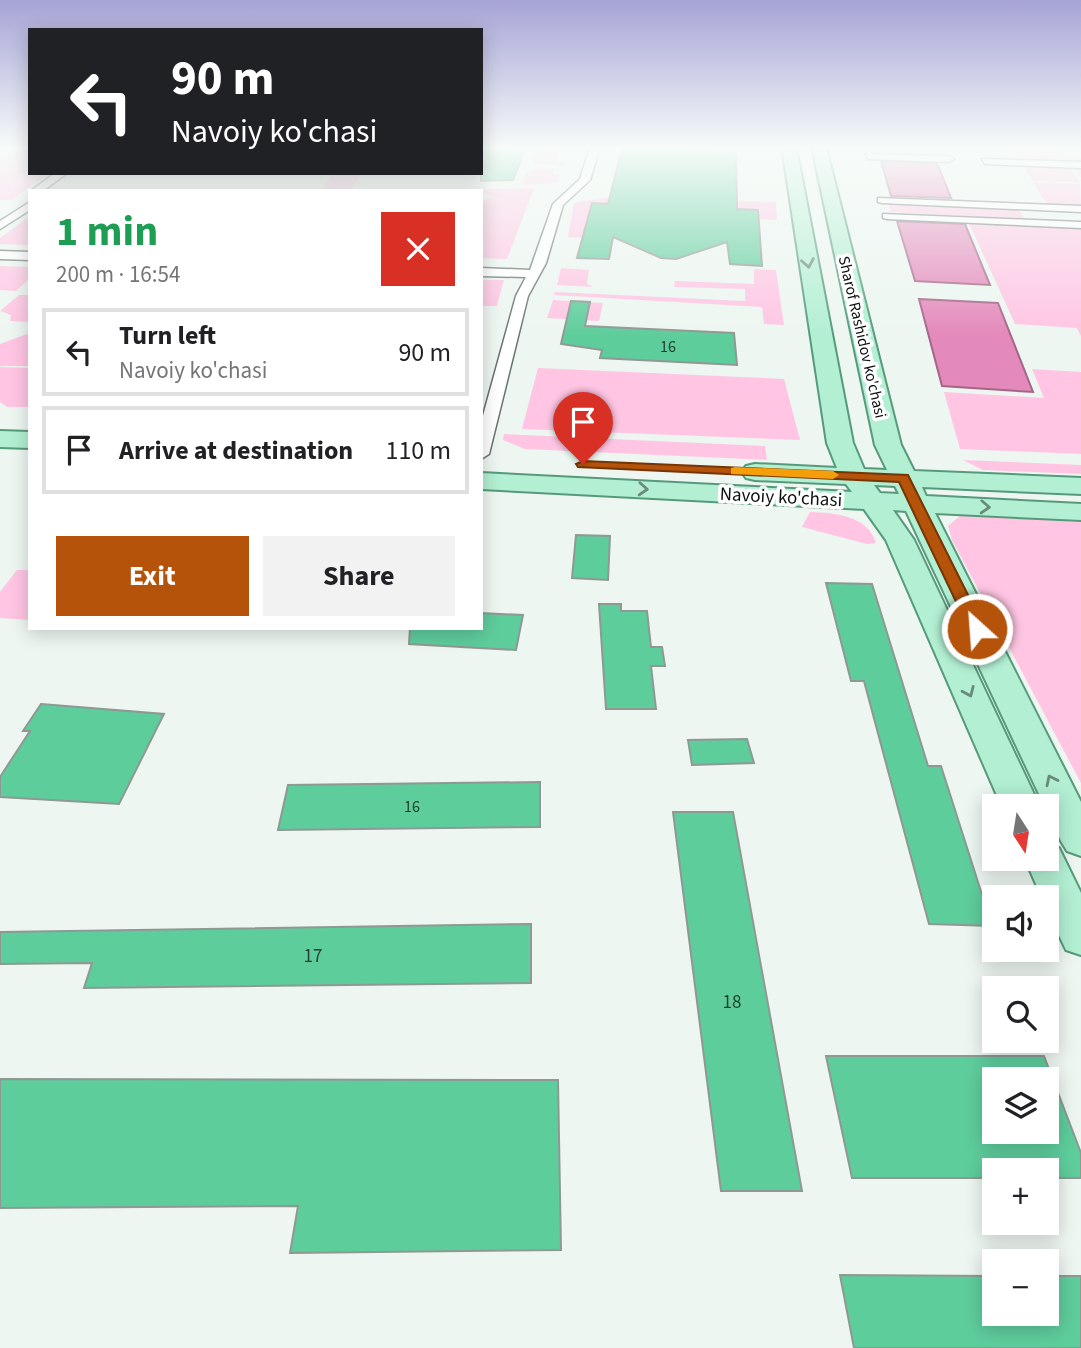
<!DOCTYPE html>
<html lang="en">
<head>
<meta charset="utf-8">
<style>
  body { margin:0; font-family:"Source Sans 3",sans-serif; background:#f2f2f2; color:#202124; height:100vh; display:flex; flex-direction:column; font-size:26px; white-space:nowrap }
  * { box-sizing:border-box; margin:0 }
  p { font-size:23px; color:#757577 }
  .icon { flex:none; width:38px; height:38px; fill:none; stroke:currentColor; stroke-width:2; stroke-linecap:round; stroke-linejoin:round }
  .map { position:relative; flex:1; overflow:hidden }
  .sheet { position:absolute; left:28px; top:189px; width:455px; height:441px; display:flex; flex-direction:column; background:#fff; border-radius:0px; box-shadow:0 4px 18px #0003 }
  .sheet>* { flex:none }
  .banner { position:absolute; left:28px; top:28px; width:455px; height:147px; border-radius:0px; box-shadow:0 4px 18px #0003; background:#202124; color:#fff; overflow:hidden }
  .needle { width:46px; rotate:168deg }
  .tools { position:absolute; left:982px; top:794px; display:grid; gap:14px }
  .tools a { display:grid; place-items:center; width:77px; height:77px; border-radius:0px; background:#fff; box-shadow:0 4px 18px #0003; font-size:35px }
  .pin { position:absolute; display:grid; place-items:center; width:60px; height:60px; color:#fff; margin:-72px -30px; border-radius:50% 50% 50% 0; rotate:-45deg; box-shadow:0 0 7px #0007 }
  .pin .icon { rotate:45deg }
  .me { position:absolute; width:77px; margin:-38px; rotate:334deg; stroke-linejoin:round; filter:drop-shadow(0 0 5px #0008) }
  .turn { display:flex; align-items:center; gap:24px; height:147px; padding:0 28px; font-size:32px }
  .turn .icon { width:91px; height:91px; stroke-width:2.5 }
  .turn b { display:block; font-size:49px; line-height:60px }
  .round { display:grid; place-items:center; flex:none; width:74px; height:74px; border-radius:0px; background:#f2f2f2 }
  .head { display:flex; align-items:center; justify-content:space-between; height:119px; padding:0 28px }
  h1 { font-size:42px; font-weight:700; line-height:52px; color:#1e9e55 }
  .cta { display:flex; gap:14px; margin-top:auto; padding:14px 28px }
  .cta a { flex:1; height:80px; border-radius:0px; background:#b45309; color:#fff; font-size:28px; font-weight:700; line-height:80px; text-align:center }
  .cta a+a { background:#f2f2f2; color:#202124 }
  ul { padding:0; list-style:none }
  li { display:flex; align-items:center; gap:21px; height:88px; margin:0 14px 10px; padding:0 14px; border:4px solid #e0e0e0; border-radius:0px }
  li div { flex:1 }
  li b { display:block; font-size:26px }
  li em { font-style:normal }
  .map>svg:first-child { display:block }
  .green { fill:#ffc5e3 }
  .water { fill:#e489bb; stroke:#a46587; stroke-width:2 }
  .building { fill:#5ecd9c; stroke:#8f9893; stroke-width:2; fill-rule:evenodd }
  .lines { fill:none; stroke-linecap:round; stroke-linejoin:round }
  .street-casing { stroke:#69726d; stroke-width:3 }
  .primary-casing { stroke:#579a7b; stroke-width:4 }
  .street { fill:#fff; fill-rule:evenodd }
  .primary { fill:#b2efd3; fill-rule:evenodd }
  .oneway { stroke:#688b7a }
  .route { fill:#b45309; stroke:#753606; stroke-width:2 }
  .slow { fill:#f59e0b }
  .labels { text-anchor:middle; stroke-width:7; stroke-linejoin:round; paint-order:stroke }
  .far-street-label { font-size:16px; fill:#0d100e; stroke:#fff }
  .number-label { font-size:16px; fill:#213f32 }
  .street-label { font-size:19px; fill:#0d100e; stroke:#fff }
  .near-number-label { font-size:19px; fill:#213f32 }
</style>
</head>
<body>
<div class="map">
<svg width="1081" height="1348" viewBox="0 0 1081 1348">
  <rect width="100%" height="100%" fill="#edf6f1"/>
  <g class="green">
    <polygon points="30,147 30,173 48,173 11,200 0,200 0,155"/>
    <polygon points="512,147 571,147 562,148 557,161 566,162 563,166 536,164 532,159 535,150"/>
    <polygon points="1012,147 1054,147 1081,157 1081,164 1020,161"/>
    <polygon points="1022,164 1081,166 1081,178 1075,169 1071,169 1079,182 1032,181"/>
    <polygon points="534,169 554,169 554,174 559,175 557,183 523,185 525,175"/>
    <polygon points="333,173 362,173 350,190 321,191"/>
    <polygon points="1033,182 1080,184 1081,207 1048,206"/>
    <polygon points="534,188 507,259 481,258 481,201 494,197 481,193 480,189"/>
    <polygon points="608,197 776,202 777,220 759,219 758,210 593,203 583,238 568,237 574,203"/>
    <polygon points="888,202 1018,208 1025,219 891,212"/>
    <polygon points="30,216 30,245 0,244 0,238"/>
    <polygon points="969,223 1081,229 1081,336 1077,328 1015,324"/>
    <polygon points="0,266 30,267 30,278 16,291 0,290"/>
    <polygon points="561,268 589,270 587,284 593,287 557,285"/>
    <polygon points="754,269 776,270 784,325 764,324 762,307 554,295 555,292 745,301 745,289 674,287 675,281 754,284"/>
    <polygon points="481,280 504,280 497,306 481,306"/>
    <polygon points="19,295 30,295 30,322 10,321 11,315 0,311"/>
    <polygon points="553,300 603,303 599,321 547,318"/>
    <polygon points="30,333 30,366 0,366 0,344"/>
    <polygon points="0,367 30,368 30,407 7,407 0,402"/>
    <polygon points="538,368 784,379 800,440 522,429"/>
    <polygon points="1032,369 1081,372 1081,454 960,449 944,392 1044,398"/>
    <polygon points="504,434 765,446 767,460 525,449 503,440"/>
    <polygon points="963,460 1081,465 1081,474 983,470"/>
    <path d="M810 512C835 513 867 515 876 543L867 544 802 527Z"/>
    <polygon points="961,515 1081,522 1081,783 952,540 948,526"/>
    <polygon points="17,570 30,570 30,620 0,618 0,592"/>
  </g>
  <g class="water">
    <polygon points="881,161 937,163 951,198 891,196"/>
    <polygon points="897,221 965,224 990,285 915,281"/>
    <polygon points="919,299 998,303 1033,392 942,386"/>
  </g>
  <g class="building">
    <polygon points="481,148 524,153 513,180 481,181"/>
    <polygon points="622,149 736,153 737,209 758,210 762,266 730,264 727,242 676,259 661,258 613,237 609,259 577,258 592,203 608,204"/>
    <polygon points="571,301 590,302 585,326 734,333 737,365 600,358 602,350 561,344"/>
    <polygon points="576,535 610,536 608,580 572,578"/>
    <polygon points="826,583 872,584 928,766 941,766 992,926 929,924 864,681 851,681"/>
    <polygon points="599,604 621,604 621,611 647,611 651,647 662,647 665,666 651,666 656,709 606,709"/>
    <polygon points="481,613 523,615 516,650 409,644 410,628 481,628"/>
    <polygon points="41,704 164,714 119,804 0,797 0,777 30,731 23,731"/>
    <polygon points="747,739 754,763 692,765 688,740"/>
    <polygon points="540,782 540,827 278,830 288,785"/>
    <polygon points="673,812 733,812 802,1191 721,1191"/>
    <polygon points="531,924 531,983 84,988 92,963 0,964 0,932"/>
    <path d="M826 1056H1044L1081 1153V1178H1046V1171H994V1178H852ZM994 1080H1046V1132H994Z"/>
    <polygon points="0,1079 558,1080 561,1250 290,1253 298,1206 0,1208"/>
    <polygon points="840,1275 994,1276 994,1314 1046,1314 1046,1276 1081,1276 1081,1348 854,1348"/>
  </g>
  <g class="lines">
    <defs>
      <g id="street">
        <polygon points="590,147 600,147 590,180 563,205 546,263 528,296 489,454 481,459 481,423 516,296 526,277 481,276 481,268 530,270 553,204 580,179"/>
        <polygon points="865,154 949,156 954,159 949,162 868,159"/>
        <polygon points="982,159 1081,162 1081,168 985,164"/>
        <polygon points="55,173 67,173 43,191 31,191"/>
        <polygon points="878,198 1081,206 1081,212 882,203 878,202"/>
        <polygon points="30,202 30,210 0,229 0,221"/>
        <polygon points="883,214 1081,222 1081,228 887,219 883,218"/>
        <polygon points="0,251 30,252 30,260 0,259"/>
      </g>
      <g id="primary">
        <path d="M782 147H796L853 443 864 469 887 470 875 445 812 147H826L901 445 914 471 1081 478V494L922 487 926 496 1081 504V520L935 513 1081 802V856L1067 851 1061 841 906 511 893 510 914 540 1040 807H1002L886 540 864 509 481 489V473L852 492 846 484 755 480 746 478 742 472 746 466 755 464 837 468 827 443ZM874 485 895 486 899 494 880 493Z"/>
        <polygon points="0,431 30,432 30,448 0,447"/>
        <polygon points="1046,844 1059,848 1081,893 1081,955 1066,950 1046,908 1046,898 1042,898 1025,859 1046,859"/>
      </g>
    </defs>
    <use href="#street" class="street-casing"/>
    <use href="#primary" class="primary-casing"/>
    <use href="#street" class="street"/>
    <use href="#primary" class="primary"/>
  </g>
  <defs><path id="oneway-chevron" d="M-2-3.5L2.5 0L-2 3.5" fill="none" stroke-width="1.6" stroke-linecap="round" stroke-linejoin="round" transform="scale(1.75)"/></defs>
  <g class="oneway">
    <use href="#oneway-chevron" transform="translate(808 263) rotate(80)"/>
    <use href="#oneway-chevron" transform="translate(643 489) rotate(3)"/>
    <use href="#oneway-chevron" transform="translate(985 507) rotate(3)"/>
    <use href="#oneway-chevron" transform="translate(969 692) rotate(66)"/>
    <use href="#oneway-chevron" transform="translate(1051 780) rotate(-116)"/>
  </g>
  <linearGradient id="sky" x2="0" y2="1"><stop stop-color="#a6a3d6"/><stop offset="0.44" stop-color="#f7fbf9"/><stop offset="1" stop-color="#f7fbf9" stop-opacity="0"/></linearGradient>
  <rect width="1081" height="336" fill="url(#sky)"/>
  <polygon class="route" points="583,461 908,475 985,629 977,634 969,629 899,482 578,467 576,464"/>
  <polygon class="slow" points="735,467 833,471 839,475 833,479 731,474 731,468"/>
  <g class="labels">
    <g class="far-street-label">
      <text transform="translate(863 337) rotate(77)" y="6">Sharof Rashidov ko'chasi</text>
    </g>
    <g class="number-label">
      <text x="668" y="352">16</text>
      <text x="412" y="812">16</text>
    </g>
    <g class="street-label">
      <text transform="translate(781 496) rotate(3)" y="7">Navoiy ko'chasi</text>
    </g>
    <g class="near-number-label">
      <text x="313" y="962">17</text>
      <text x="732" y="1008">18</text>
    </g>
  </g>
</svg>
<div class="tools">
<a><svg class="needle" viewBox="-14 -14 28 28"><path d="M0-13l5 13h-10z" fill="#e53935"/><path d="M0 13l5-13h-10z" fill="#757577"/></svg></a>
<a><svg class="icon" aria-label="sound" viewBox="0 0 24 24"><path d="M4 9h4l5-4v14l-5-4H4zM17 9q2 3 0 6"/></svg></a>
<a><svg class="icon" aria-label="search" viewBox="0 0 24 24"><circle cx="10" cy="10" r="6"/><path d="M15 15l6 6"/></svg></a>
<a><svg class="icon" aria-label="layers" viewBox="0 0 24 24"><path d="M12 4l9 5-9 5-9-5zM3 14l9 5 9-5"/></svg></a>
<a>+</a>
<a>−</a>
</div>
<div class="pin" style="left:583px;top:464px;background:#d93025"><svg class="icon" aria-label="arrive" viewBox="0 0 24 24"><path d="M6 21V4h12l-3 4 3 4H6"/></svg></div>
<svg class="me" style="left:977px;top:629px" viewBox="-20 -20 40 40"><circle r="17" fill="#b45309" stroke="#fff" stroke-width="3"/><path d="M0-11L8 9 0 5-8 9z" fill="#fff"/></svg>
<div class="banner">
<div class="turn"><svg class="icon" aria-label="left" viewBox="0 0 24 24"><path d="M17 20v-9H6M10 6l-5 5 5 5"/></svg><div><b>90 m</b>Navoiy ko'chasi</div></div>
</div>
<section class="sheet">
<div class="head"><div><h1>1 min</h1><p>200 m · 16:54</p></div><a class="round" style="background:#d93025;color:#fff"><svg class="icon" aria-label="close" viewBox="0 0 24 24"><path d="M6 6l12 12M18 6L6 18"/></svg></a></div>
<ul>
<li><svg class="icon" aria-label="left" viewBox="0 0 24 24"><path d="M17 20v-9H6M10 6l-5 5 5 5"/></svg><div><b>Turn left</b><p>Navoiy ko'chasi</p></div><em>90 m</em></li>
<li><svg class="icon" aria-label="arrive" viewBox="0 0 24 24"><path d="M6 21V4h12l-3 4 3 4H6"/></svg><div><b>Arrive at destination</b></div><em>110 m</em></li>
</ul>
<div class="cta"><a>Exit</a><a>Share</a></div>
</section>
</div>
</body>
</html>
